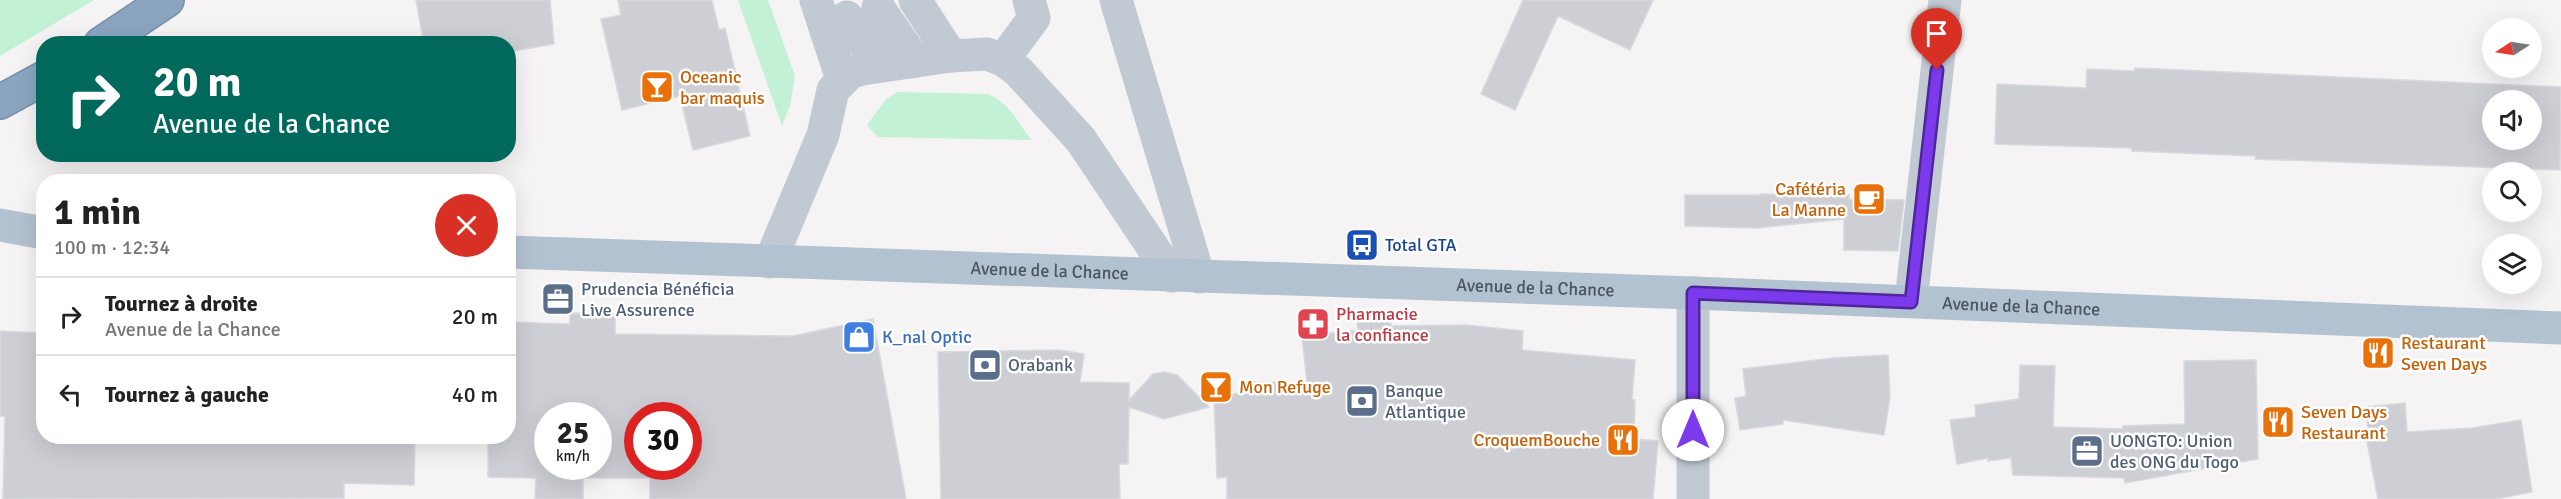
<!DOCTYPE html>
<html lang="fr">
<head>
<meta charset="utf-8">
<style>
  body { margin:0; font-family:Signika,sans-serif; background:#f2f2f2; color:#222; height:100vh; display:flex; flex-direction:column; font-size:22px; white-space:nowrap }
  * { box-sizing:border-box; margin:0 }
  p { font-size:20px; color:#767676 }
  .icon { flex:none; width:33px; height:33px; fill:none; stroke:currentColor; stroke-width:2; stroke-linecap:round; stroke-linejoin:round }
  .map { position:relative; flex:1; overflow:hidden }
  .side { position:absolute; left:36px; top:174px; width:480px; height:270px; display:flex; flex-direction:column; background:#fff; border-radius:24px; box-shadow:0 6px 24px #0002 }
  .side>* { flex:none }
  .hud { position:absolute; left:36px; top:36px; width:480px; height:126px; border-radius:24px; box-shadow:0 6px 24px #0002; background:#00695c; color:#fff; overflow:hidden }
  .needle { width:39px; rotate:258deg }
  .tools { position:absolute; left:2482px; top:18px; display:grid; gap:12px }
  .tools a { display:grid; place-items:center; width:60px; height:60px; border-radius:50%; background:#fff; box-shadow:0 6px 24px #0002; font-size:30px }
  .speed { position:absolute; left:534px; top:402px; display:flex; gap:12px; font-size:30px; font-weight:700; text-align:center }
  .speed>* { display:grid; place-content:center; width:78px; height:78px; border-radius:50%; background:#fff; box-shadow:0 6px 24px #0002; line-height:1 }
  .speed small { font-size:15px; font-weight:400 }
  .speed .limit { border:9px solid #d22; background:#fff; color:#111 }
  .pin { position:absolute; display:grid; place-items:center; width:51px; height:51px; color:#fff; margin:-62px -26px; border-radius:50% 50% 50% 0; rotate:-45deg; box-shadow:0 0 6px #0007 }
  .pin .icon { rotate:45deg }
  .me { position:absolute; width:66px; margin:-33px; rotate:0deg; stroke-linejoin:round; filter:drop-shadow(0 0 4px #0008) }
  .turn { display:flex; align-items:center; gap:21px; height:126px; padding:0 18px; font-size:27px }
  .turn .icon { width:78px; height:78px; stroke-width:2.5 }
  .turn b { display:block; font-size:42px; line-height:51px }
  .round { display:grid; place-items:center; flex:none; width:63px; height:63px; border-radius:32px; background:#f2f2f2 }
  .summary { display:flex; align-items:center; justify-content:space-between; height:102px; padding:0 18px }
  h1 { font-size:36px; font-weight:700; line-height:45px }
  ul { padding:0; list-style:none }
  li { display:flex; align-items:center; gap:18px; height:78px; padding:0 18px; border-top:2px solid #e0e0e0 }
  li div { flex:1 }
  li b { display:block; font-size:22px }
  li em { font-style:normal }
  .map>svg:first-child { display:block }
  .green { fill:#c3f1d5 }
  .building { fill:#cdcfd5; stroke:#d7d9de; stroke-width:1.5; fill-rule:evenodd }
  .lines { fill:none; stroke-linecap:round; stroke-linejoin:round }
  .highway-casing { stroke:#7690ad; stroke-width:36 }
  .minor { stroke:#c1cad2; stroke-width:33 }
  .major { stroke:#b3c2d1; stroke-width:33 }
  .highway { stroke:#8ba5c1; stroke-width:33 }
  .route-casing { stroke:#51269a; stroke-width:15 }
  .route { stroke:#7c3aed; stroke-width:10 }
  .labels { text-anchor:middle; stroke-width:5; stroke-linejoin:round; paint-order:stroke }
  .food-label { font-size:18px; fill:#c56008; stroke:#fff; text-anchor:start }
  .transit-label { font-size:18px; fill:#164399; stroke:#fff; text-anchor:start }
  .street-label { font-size:18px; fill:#4a5661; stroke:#fff }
  .service-label { font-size:18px; fill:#4e5e75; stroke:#fff; text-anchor:start }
  .health-label { font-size:18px; fill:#be3a42; stroke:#fff; text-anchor:start }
  .shop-label { font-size:18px; fill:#366cbe; stroke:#fff; text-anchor:start }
</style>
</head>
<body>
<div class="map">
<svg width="2561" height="499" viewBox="0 0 2561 499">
  <rect width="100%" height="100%" fill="#f5f3f3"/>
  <g class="green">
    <polygon points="0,0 94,0 0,56"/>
    <polygon points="738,0 768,0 795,76 790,105 782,126"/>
    <path d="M898 92 988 94C1009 103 1018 122 1031 140L878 137 867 125 886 99Z"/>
  </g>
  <g class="building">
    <polygon points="416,0 550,0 554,44 508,52 508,44 424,44"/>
    <polygon points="618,0 712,0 719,30 725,28 750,136 693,150 680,96 622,110 601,19 621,15"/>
    <polygon points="1523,0 1653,0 1630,50 1558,16 1515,110 1481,94"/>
    <path d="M2135 68 2561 87 2560 170 2255 159 2256 156 2132 151V148L1995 144 1997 84 2086 88 2087 69 2135 71ZM2493 100H2532V140H2493Z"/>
    <polygon points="1760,194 1849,195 1849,199 1904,200 1898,251 1844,250 1844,219 1757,228 1685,226 1685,195 1760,195"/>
    <path d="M570 313 615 314V334L793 336 873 319 906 499H650V478H583V499H535L536 478 488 477V436H508V322L570 324ZM548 416H598V466H548ZM638 416H688V466H638Z"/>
    <polygon points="1390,315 1391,326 1466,325 1523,331 1522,350 1635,360 1632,400 1635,400 1634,439 1658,441 1653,499 1227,499 1227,477 1217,478 1214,395 1254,393 1254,382 1307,383 1302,336 1358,330 1357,317"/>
    <polygon points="0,331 44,333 44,436 415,436 414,485 344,483 344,498 3,499 5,416 0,416"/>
    <polygon points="1058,350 1084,354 1080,382 1129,383 1129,400 1153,374 1165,372 1177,375 1209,407 1164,419 1129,407 1128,464 1119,464 1120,499 941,499 938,352"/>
    <polygon points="1888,355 1890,397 1884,435 1783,420 1783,424 1740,430 1735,398 1746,396 1743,369 1833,358"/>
    <polygon points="2256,360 2258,459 2125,483 2124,478 2013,475 2011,458 1988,461 1988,458 1957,464 1950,420 1976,417 1975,405 2019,399 2020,365 2055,366 2053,427 2123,429 2123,426 2185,424 2184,361"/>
    <polygon points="2405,403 2407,432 2472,428 2521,420 2532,492 2496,499 2378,499 2365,432 2368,432 2366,407"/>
  </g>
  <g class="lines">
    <defs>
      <g id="highway">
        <polyline points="101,44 167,0"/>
        <polyline points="0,102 44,78"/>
      </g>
    </defs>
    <use href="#highway" class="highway-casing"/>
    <g class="minor">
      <polyline points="816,0 842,79"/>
      <polyline points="915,0 951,56"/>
      <polyline points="1116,0 1199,277"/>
      <polyline points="878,7 915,61"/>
      <polyline points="847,17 880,66"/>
      <polyline points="1003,60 1034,18 1029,0"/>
      <polyline points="770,262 823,135 833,90 851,72 862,69 951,56 987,54 1003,60 1018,71 1081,140 1172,276"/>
      <polyline points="1693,293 1693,499"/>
      <polyline points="1911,301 1945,0"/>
    </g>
    <g class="major">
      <polyline points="0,225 44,233"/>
      <path id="s1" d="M508 252 1693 293 2561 328"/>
    </g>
    <use href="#highway" class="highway"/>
  </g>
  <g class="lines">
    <defs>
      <polyline id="route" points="1693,430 1693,293 1911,302 1937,70"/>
    </defs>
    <use href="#route" class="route-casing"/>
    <use href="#route" class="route"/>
  </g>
  <defs>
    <symbol id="bar-square" viewBox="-11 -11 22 22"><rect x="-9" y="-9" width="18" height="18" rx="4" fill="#e8710a" stroke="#fff"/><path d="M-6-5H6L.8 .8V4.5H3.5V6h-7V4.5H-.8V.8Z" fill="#fff"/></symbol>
    <symbol id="cafe-square" viewBox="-11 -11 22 22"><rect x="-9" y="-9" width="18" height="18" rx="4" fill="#e8710a" stroke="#fff"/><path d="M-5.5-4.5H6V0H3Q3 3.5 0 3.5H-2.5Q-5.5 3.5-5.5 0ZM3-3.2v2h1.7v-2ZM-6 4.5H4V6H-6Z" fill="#fff"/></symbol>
    <symbol id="bus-square" viewBox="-11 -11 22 22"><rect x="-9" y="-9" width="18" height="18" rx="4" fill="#1a4fb4" stroke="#fff"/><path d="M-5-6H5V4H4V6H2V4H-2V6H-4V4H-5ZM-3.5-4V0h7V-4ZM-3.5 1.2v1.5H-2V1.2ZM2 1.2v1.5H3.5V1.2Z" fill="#fff"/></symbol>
    <symbol id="office-square" viewBox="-11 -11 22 22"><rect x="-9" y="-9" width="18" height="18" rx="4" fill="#5c6f8a" stroke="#fff"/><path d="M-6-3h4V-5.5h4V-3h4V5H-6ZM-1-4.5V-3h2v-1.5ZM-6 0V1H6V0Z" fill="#fff"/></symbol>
    <symbol id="pharmacy-square" viewBox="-11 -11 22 22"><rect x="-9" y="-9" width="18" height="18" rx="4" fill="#e0444e" stroke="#fff"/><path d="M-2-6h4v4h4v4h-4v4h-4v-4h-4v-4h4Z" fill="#fff"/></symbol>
    <symbol id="shop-square" viewBox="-11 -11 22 22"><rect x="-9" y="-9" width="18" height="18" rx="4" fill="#3f7fe0" stroke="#fff"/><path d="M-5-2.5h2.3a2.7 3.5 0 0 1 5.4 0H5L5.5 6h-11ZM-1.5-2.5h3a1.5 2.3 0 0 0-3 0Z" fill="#fff"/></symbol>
    <symbol id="restaurant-square" viewBox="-11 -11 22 22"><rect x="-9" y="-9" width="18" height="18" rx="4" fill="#e8710a" stroke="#fff"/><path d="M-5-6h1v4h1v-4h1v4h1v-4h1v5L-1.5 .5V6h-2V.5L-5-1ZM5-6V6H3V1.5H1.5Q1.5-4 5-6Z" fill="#fff"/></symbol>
    <symbol id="bank-square" viewBox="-11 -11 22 22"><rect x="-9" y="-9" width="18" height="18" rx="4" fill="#5c6f8a" stroke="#fff"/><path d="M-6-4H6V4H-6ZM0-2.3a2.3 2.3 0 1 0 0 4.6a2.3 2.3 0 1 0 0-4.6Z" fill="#fff"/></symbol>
  </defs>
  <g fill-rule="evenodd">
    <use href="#bar-square" x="638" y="68" width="38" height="38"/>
    <use href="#cafe-square" x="1850" y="180" width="38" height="38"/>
    <use href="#bus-square" x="1343" y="226" width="38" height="38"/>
    <use href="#office-square" x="539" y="280" width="38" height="38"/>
    <use href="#pharmacy-square" x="1294" y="305" width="38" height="38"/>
    <use href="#shop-square" x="840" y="318" width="38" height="38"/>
    <use href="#restaurant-square" x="2359" y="334" width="38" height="38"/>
    <use href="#bank-square" x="966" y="346" width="38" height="38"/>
    <use href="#bar-square" x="1197" y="368" width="38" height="38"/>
    <use href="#bank-square" x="1343" y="382" width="38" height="38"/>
    <use href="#restaurant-square" x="2259" y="403" width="38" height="38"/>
    <use href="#restaurant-square" x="1604" y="421" width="38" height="38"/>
    <use href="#office-square" x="2068" y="432" width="38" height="38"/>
  </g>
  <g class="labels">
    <g class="food-label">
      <text x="680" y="83">Oceanic<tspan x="680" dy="21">bar maquis</tspan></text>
      <text x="1846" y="195" text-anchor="end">Cafétéria<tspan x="1846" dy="21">La Manne</tspan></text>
      <text x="2401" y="349">Restaurant<tspan x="2401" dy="21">Seven Days</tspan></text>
      <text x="1239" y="393">Mon Refuge</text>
      <text x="2301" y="418">Seven Days<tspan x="2301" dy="21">Restaurant</tspan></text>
      <text x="1600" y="446" text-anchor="end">CroquemBouche</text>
    </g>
    <g class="transit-label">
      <text x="1385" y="251">Total GTA</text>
    </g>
    <g class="street-label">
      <text dy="6" stroke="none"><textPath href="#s1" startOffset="542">Avenue de la Chance</textPath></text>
      <text dy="6" stroke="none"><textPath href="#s1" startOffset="1028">Avenue de la Chance</textPath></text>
      <text dy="6" stroke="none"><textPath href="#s1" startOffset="1514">Avenue de la Chance</textPath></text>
    </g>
    <g class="service-label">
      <text x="581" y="295">Prudencia Bénéficia<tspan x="581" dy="21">Live Assurence</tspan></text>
      <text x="1008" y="371">Orabank</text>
      <text x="1385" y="397">Banque<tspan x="1385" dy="21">Atlantique</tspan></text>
      <text x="2110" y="447">UONGTO: Union<tspan x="2110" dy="21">des ONG du Togo</tspan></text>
    </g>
    <g class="health-label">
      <text x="1336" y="320">Pharmacie<tspan x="1336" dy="21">la confiance</tspan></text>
    </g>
    <g class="shop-label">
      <text x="882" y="343">K_nal Optic</text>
    </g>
  </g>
</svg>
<div class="tools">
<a><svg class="needle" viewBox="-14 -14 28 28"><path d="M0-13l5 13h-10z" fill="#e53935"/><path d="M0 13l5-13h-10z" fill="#767676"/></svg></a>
<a><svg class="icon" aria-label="sound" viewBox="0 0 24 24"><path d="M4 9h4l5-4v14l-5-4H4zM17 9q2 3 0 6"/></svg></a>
<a><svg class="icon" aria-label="search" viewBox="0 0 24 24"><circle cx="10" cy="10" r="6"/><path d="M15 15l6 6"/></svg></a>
<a><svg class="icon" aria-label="layers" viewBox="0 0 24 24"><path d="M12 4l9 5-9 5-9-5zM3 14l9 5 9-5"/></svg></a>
</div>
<div class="speed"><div>25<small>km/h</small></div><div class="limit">30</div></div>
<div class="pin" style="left:1937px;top:70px;background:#d93025"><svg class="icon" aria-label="arrive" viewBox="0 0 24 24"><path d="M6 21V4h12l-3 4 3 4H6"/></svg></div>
<svg class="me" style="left:1693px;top:430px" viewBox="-20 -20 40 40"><circle r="19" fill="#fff"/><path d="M0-13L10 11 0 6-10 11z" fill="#7c3aed"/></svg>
<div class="hud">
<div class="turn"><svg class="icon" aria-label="right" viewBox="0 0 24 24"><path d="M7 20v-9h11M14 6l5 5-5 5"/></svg><div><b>20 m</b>Avenue de la Chance</div></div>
</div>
<section class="side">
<div class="summary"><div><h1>1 min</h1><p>100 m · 12:34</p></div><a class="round" style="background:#d93025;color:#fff"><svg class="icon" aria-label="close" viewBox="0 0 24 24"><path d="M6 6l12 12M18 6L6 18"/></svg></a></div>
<ul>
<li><svg class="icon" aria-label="right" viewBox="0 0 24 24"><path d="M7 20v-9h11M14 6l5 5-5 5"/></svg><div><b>Tournez à droite</b><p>Avenue de la Chance</p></div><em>20 m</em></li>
<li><svg class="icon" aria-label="left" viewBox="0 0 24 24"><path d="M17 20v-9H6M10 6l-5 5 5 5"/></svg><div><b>Tournez à gauche</b></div><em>40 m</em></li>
</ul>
</section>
</div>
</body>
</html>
